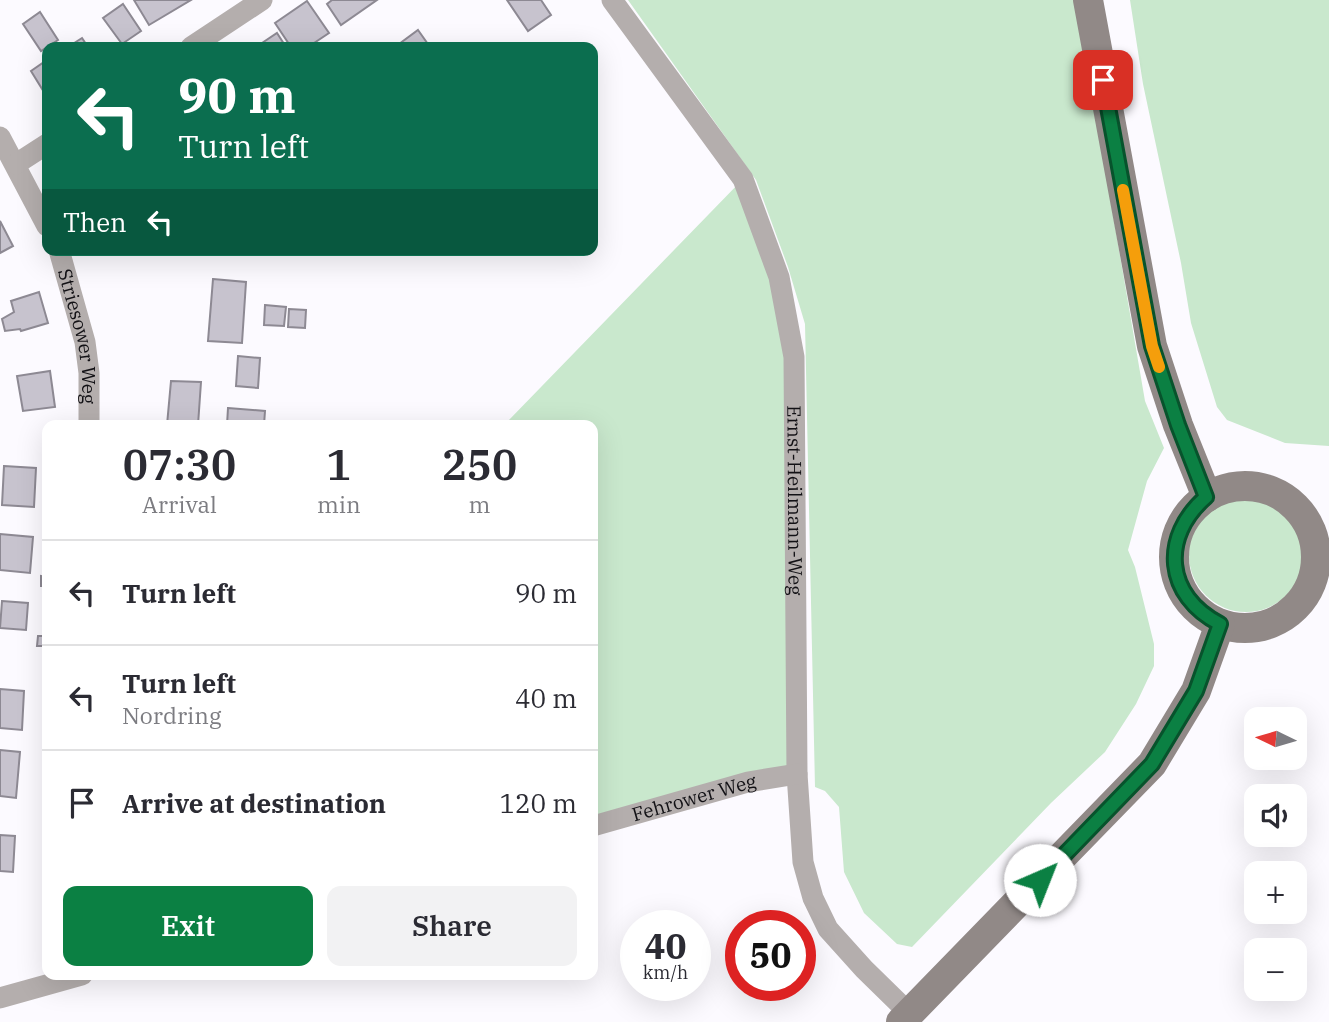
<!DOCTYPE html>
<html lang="en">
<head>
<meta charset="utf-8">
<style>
  body { margin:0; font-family:"IBM Plex Serif",serif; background:#f2f2f3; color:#2b2b33; height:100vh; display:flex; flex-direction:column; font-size:26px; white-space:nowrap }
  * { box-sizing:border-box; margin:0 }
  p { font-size:23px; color:#7c7c81 }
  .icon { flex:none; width:38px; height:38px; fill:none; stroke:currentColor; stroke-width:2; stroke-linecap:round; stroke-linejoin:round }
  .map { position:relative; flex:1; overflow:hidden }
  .details { position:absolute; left:42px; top:420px; width:556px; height:560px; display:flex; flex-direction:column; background:#fff; border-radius:14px; box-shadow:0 7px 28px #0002 }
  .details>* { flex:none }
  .top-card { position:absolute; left:42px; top:42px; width:556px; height:214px; border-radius:14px; box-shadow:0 7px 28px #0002; background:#0b6e4f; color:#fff; overflow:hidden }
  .needle { width:46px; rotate:275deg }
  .buttons { position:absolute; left:1244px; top:707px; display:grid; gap:14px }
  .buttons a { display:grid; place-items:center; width:63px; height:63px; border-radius:14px; background:#fff; box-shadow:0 7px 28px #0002; font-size:35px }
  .speed { position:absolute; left:620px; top:910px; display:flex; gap:14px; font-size:35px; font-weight:700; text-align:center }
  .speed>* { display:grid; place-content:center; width:91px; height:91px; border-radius:50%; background:#fff; box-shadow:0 7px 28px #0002; line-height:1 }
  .speed small { font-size:18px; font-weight:400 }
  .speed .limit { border:10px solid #d22; background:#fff; color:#111 }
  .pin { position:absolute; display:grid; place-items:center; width:60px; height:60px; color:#fff; margin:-30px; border-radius:14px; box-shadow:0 4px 10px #0006 }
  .me { position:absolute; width:77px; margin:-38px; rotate:44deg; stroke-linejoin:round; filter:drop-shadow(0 0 5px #0008) }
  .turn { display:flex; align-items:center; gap:24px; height:147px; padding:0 21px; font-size:32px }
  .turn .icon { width:91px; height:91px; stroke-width:2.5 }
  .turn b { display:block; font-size:49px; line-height:60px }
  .then { display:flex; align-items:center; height:66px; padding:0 21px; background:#0003; gap:14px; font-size:26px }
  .eta { display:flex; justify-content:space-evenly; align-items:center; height:119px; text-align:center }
  .eta b { font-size:42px; font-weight:600; line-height:49px }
  .button { display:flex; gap:14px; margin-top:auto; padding:14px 21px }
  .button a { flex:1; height:80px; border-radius:14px; background:#0b8043; color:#fff; font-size:28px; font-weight:600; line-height:80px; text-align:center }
  .button a+a { background:#f2f2f3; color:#2b2b33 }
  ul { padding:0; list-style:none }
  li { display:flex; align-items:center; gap:21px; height:105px; padding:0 21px; border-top:2px solid #e1e1e2 }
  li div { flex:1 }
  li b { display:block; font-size:26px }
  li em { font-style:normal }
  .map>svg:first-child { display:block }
  .green { fill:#c9e8cd }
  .building { fill:#c7c3ce; stroke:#8d8993; stroke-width:2 }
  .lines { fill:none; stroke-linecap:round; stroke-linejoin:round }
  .minor { stroke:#b4aead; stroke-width:21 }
  .secondary { stroke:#918987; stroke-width:30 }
  .route-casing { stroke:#07532c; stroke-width:18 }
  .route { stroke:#0b8043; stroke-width:12 }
  .slow { stroke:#f59e0b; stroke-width:12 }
  .labels { text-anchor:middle; stroke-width:6; stroke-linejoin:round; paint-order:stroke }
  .street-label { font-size:19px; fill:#121115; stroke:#fff }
</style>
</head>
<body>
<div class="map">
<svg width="1329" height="1022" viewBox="0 0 1329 1022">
  <rect width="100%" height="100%" fill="#fcfaff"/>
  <g class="green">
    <polygon points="628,0 1076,0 1145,401 1164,448 1147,481 1128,550 1135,567 1154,644 1154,666 1136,704 1105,752 1051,803 912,947 897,944 864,913 844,872 839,807 825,791 815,787 805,324 788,267 756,180"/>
    <polygon points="1130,0 1329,0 1329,446 1285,443 1227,420 1217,407 1191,323 1181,263 1143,84"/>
    <polygon points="743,179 794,357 797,774 593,826 593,425 504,425"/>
    <circle cx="1246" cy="555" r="57"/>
  </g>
  <g class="building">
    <polygon points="134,0 191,0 149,25"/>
    <polygon points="332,0 377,0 341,25 327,4"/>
    <polygon points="507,0 541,0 551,15 528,31"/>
    <polygon points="307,1 329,33 308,47 291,47 275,23"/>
    <polygon points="123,4 141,31 122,44 103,18"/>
    <polygon points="40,12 58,40 41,51 23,24"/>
    <polygon points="418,30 430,47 395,47"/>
    <polygon points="277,33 286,47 256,47"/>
    <polygon points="82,38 88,47 68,47"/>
    <polygon points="47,60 47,97 31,71"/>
    <polygon points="0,221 13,246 0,253"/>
    <polygon points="213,279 246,282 242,343 208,341"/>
    <polygon points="39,292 48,323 21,331 20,329 5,331 2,319 14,312 11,301"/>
    <polygon points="265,305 286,307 284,326 264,325"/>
    <polygon points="289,309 306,310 305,328 288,327"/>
    <polygon points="238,356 260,358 258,388 236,386"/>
    <polygon points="50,371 55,407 23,411 17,376"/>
    <polygon points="171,381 201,382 198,425 167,425"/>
    <polygon points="228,408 265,411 264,425 227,425"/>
    <polygon points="46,431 47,432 47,457 44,457"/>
    <polygon points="4,466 36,468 34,507 2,505"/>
    <polygon points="0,534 33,537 30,573 0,570"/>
    <polygon points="41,576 47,577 47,586 41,586"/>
    <polygon points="2,601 28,603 26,630 0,628"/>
    <polygon points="38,636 47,636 47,646 37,646"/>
    <polygon points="0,689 24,691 22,730 0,728"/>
    <polygon points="0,750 20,752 16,798 0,796"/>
    <polygon points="0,835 15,836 13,872 0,871"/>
  </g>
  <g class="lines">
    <g class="minor">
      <path id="s1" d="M612 0 743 179 779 277 794 357 797 774 803 862 813 898 828 929 864 969 910 1014"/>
      <polyline points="191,47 262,0"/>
      <polyline points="0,137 47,226"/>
      <polyline points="16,164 47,144"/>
      <path id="s2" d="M59 250 85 342 89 373V425"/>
      <path id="s3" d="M593 826 748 782 797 774"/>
      <polyline points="0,998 82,975"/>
    </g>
    <g class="secondary">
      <polyline points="1088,0 1152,346 1178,425 1207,497"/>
      <circle cx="1245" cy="557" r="71"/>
      <polyline points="901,1022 1152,764 1196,691 1220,624"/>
    </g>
  </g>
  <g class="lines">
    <defs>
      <path id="route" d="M1040 880 1152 764 1196 691 1220 624C1165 596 1160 537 1206 497L1178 425 1152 346 1103 80"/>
    </defs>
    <use href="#route" class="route-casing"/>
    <use href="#route" class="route"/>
    <polyline class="slow" points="1123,190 1152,346 1159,367"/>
  </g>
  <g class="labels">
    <g class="street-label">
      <text dy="7" stroke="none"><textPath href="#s2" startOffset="89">Striesower Weg</textPath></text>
      <text dy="7" stroke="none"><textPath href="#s1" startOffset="551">Ernst-Heilmann-Weg</textPath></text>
      <text dy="7" stroke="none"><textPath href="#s3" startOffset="105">Fehrower Weg</textPath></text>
    </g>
  </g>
</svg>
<div class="buttons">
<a><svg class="needle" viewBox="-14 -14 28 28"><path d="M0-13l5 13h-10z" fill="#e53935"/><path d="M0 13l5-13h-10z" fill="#7c7c81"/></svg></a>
<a><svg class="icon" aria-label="sound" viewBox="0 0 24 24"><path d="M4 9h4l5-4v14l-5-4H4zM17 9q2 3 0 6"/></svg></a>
<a>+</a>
<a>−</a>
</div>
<div class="speed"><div>40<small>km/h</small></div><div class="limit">50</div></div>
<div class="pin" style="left:1103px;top:80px;background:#d93025"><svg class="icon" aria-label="arrive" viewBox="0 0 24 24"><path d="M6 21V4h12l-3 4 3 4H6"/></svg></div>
<svg class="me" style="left:1040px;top:880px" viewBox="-20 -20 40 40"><circle r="19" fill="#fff"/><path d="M0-13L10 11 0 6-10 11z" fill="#0b8043"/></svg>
<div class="top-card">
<div class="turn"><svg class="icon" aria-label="left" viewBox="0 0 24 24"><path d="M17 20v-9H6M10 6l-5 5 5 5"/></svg><div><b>90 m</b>Turn left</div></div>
<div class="then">Then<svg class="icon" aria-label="left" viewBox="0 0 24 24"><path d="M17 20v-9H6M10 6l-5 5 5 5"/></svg></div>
</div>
<section class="details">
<div class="eta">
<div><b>07:30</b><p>Arrival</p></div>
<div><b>1</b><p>min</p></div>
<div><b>250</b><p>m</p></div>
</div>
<ul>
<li><svg class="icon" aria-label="left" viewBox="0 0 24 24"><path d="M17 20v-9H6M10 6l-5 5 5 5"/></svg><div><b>Turn left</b></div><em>90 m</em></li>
<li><svg class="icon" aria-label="left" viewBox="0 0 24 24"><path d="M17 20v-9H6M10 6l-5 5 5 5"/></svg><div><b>Turn left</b><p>Nordring</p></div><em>40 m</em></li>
<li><svg class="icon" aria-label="arrive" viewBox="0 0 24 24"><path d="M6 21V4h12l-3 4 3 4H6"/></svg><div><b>Arrive at destination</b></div><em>120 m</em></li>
</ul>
<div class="button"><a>Exit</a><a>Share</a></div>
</section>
</div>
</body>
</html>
